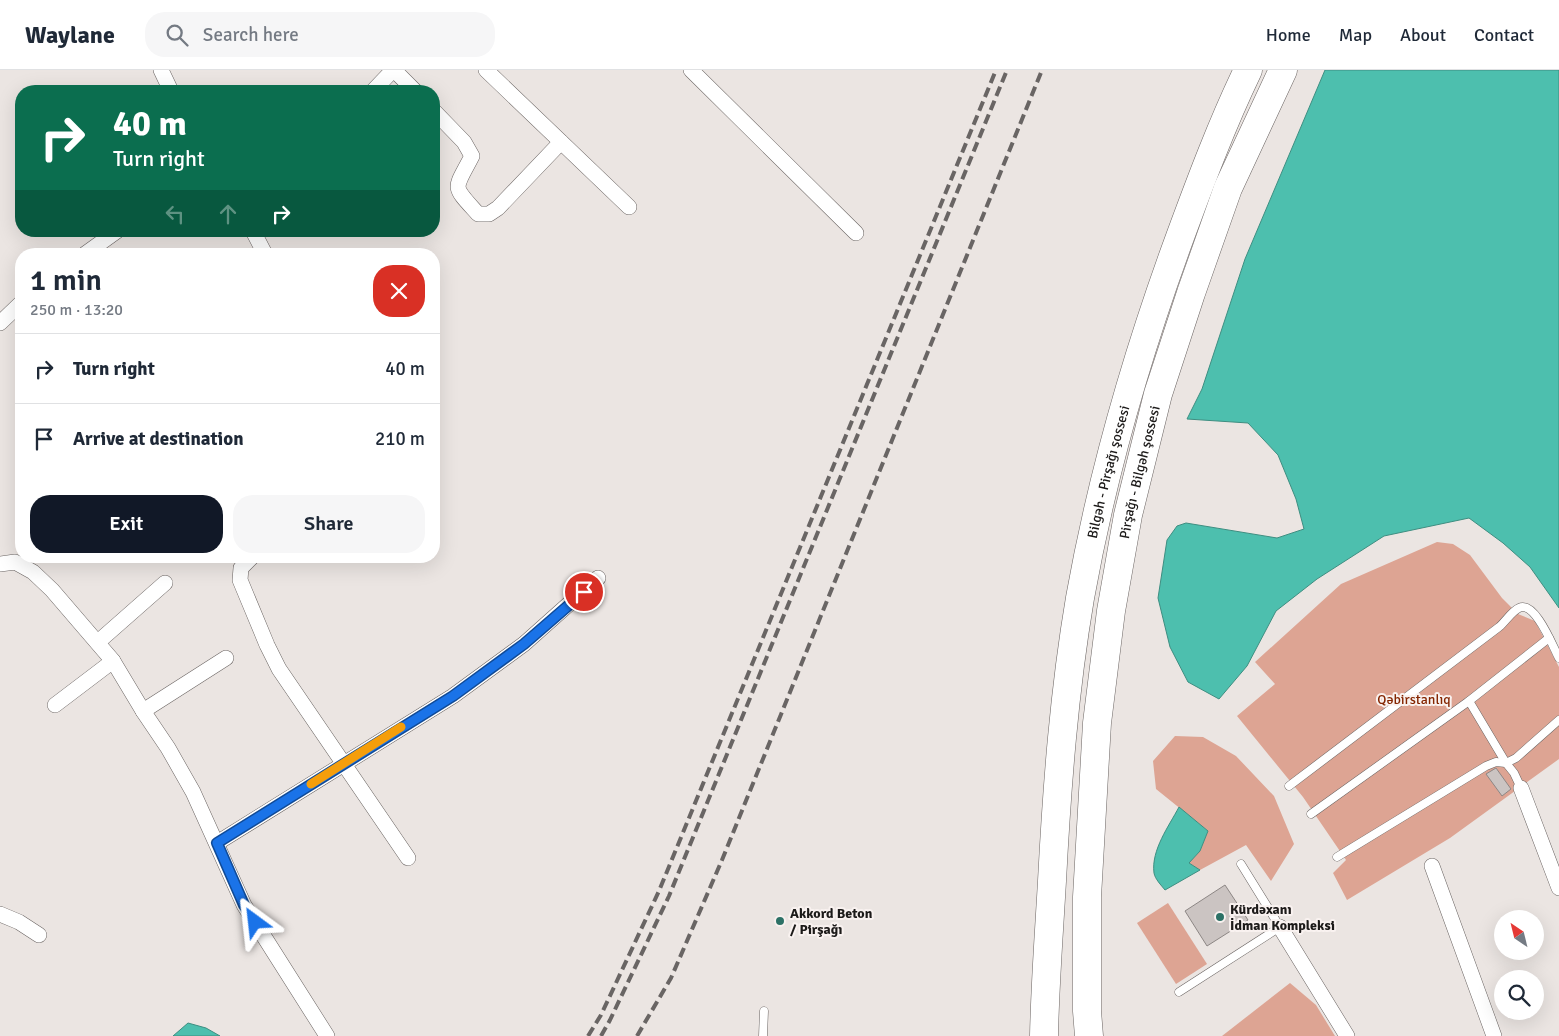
<!DOCTYPE html>
<html lang="en">
<head>
<meta charset="utf-8">
<style>
  body { margin:0; font-family:Signika,sans-serif; background:#f6f6f7; color:#1f2937; height:100vh; display:flex; flex-direction:column; font-size:19px; white-space:nowrap }
  * { box-sizing:border-box; margin:0 }
  p { font-size:16px; color:#747a83 }
  .icon { flex:none; width:28px; height:28px; fill:none; stroke:currentColor; stroke-width:2; stroke-linecap:round; stroke-linejoin:round }
  .map { position:relative; flex:1; overflow:hidden }
  .side { position:absolute; left:15px; top:178px; width:425px; height:315px; display:flex; flex-direction:column; background:#fff; border-radius:20px; box-shadow:0 5px 20px #0002 }
  .side>* { flex:none }
  .guide { position:absolute; left:15px; top:15px; width:425px; height:152px; border-radius:20px; box-shadow:0 5px 20px #0002; background:#0b6e4f; color:#fff; overflow:hidden }
  .needle { width:32px; rotate:325deg }
  .controls { position:absolute; left:1494px; top:840px; display:grid; gap:10px }
  .controls a { display:grid; place-items:center; width:50px; height:50px; border-radius:50%; background:#fff; box-shadow:0 5px 20px #0002; font-size:25px }
  .pin { position:absolute; display:grid; place-items:center; width:42px; height:42px; color:#fff; margin:-21px; border:2px solid #fff; border-radius:50%; box-shadow:0 1px 5px #0007 }
  .me { position:absolute; width:55px; margin:-28px; rotate:330deg; stroke-linejoin:round; filter:drop-shadow(0 0 4px #0008) }
  .turn { display:flex; align-items:center; gap:18px; height:105px; padding:0 15px; font-size:22px }
  .turn .icon { width:65px; height:65px; stroke-width:2.5 }
  .turn b { display:block; font-size:35px; line-height:42px }
  .lanes { display:flex; align-items:center; height:48px; padding:0 15px; background:#0003; justify-content:center; gap:25px; direction:ltr }
  .lanes .off { opacity:.35 }
  .round { display:grid; place-items:center; flex:none; width:52px; height:52px; border-radius:20px; background:#f6f6f7 }
  .overview { display:flex; align-items:center; justify-content:space-between; height:85px; padding:0 15px }
  h1 { font-size:30px; font-weight:600; line-height:38px }
  .primary-button { display:flex; gap:10px; margin-top:auto; padding:10px 15px }
  .primary-button a { flex:1; height:58px; border-radius:20px; background:#111827; color:#fff; font-size:20px; font-weight:600; line-height:58px; text-align:center }
  .primary-button a+a { background:#f6f6f7; color:#1f2937 }
  ul { padding:0; list-style:none }
  li { display:flex; align-items:center; gap:15px; height:70px; padding:0 15px; border-top:1px solid #e0e1e3 }
  li div { flex:1 }
  li b { display:block; font-size:19px }
  li em { font-style:normal }
  header { display:flex; align-items:center; gap:30px; box-sizing:border-box; height:70px; padding:0 25px; background:#fff; border-bottom:1px solid #e0e1e3 }
  header strong { font-size:24px }
  nav { display:flex; gap:28px; margin-inline-start:auto; font-size:18px }
  .search { width:350px; height:45px; background:#f6f6f7; display:flex; align-items:center; gap:12px; box-sizing:border-box; padding:0 18px; border-radius:20px; color:#747a83; font-size:19px }
  .map>svg:first-child { display:block }
  .green { fill:#dda493 }
  .water { fill:#4dbfae; stroke:#3e8e81 }
  .building { fill:#cbc4c2; stroke:#8d8785 }
  .lines { fill:none; stroke-linecap:round; stroke-linejoin:round }
  .lane-casing { stroke:#6a6462; stroke-width:9 }
  .street-casing { stroke:#6a6462; stroke-width:16 }
  .highway-casing { stroke:#6a6462; stroke-width:29 }
  .lane { stroke:#fff; stroke-width:8 }
  .street { stroke:#fff; stroke-width:15 }
  .highway { stroke:#fff; stroke-width:28 }
  .rail { stroke:#696564; stroke-width:4; stroke-dasharray:10 5; stroke-linecap:butt }
  .route-casing { stroke:#114b97; stroke-width:12 }
  .route { stroke:#1a73e8; stroke-width:9 }
  .slow { stroke:#f59e0b; stroke-width:9 }
  .poi-dot { fill:#2c7166; stroke:#f9f2f0; stroke-width:2 }
  .labels { text-anchor:middle; stroke-width:4; stroke-linejoin:round; paint-order:stroke }
  .street-label { font-size:14px; fill:#1c1a19; stroke:#f9f2f0 }
  .park-label { font-size:14px; fill:#842500; stroke:#f9f2f0 }
  .poi-label { font-size:14px; font-weight:bold; fill:#1c1a19; stroke:#f9f2f0; text-anchor:start }
</style>
</head>
<body>
<header>
<strong>Waylane</strong>
<div class="search"><svg class="icon" aria-label="search" viewBox="0 0 24 24"><circle cx="10" cy="10" r="6"/><path d="M15 15l6 6"/></svg>Search here</div>
<nav><a>Home</a><a>Map</a><a>About</a><a>Contact</a></nav>
</header>
<div class="map">
<svg width="1559" height="966" viewBox="0 0 1559 966">
  <rect width="100%" height="100%" fill="#ebe5e2"/>
  <g class="green">
    <polygon points="1437,472 1453,474 1470,485 1502,528 1518,544 1535,551 1559,597 1559,689 1450,768 1347,830 1333,803 1346,790 1303,727 1237,646 1275,614 1255,592 1341,514"/>
    <polygon points="1175,666 1203,667 1236,686 1274,726 1294,774 1271,811 1246,775 1200,800 1189,793 1200,781 1208,761 1156,719 1153,691"/>
    <polygon points="1168,833 1207,894 1176,914 1137,853"/>
    <polygon points="1290,913 1316,935 1335,966 1222,966"/>
  </g>
  <g class="water">
    <polygon points="1325,0 1559,0 1559,538 1530,497 1503,473 1469,448 1384,466 1317,509 1276,541 1247,596 1219,629 1188,612 1170,577 1158,528 1167,470 1177,456 1186,453 1277,468 1304,459 1296,429 1278,385 1248,353 1187,349 1202,319 1245,189"/>
    <path d="M1179 737 1208 761 1200 781 1189 793 1200 800 1165 820C1161 815 1155 809 1154 803 1151 780 1169 756 1179 737Z"/>
    <polygon points="188,953 206,958 220,966 173,966"/>
  </g>
  <g class="building">
    <polygon points="1496,698 1511,719 1502,726 1486,704"/>
    <polygon points="1225,815 1248,850 1207,876 1185,841"/>
  </g>
  <g class="lines">
    <defs>
      <g id="lane">
        <polyline points="1469,631 1506,693 1514,703 1521,718"/>
        <path d="M1289 716 1499 557C1505 552 1512 541 1519 538 1535 530 1553 577 1559 588"/>
        <polyline points="1311,744 1469,631 1549,568"/>
        <polyline points="1337,787 1486,696 1496,692 1506,693 1516,688 1559,650"/>
        <polyline points="1179,922 1280,857 1241,794"/>
        <polyline points="763,966 764,941"/>
      </g>
      <g id="street">
        <polyline points="161,0 171,21"/>
        <polyline points="394,0 415,21"/>
        <polyline points="486,0 629,137"/>
        <polyline points="691,0 856,163"/>
        <polyline points="373,21 393,0"/>
        <path d="M434 41 464 72 472 86C454 121 451 114 478 144H489L498 138 561 72"/>
        <polyline points="253,161 265,184"/>
        <polyline points="85,184 117,161"/>
        <polyline points="0,253 21,233"/>
        <polyline points="253,486 241,498 240,510 267,575 279,599 408,788"/>
        <polyline points="0,494 15,492 33,502 52,520 113,591 143,641 168,678 193,722 244,835 327,966"/>
        <polyline points="98,572 165,513"/>
        <polyline points="55,635 113,591"/>
        <polyline points="143,641 226,588"/>
        <polyline points="1521,718 1559,818"/>
        <polyline points="217,773 453,626 524,574 598,508"/>
        <polyline points="1432,796 1494,966"/>
        <polyline points="0,844 19,852 39,865"/>
        <polyline points="1280,857 1347,966"/>
      </g>
      <g id="highway">
        <path id="s1" d="M1044 966C1045 914 1049 863 1052 811 1057 716 1064 622 1080 528 1102 405 1137 284 1180 167 1201 110 1222 54 1248 0"/>
        <path id="s2" d="M1089 966 1087 941V827L1097 653 1111 541 1128 445 1158 324 1191 223 1228 118 1283 0"/>
      </g>
    </defs>
    <use href="#lane" class="lane-casing"/>
    <use href="#street" class="street-casing"/>
    <use href="#highway" class="highway-casing"/>
    <use href="#lane" class="lane"/>
    <use href="#street" class="street"/>
    <use href="#highway" class="highway"/>
    <g class="rail">
      <polyline points="588,966 601,945 659,821 996,0"/>
      <polyline points="601,966 610,950 669,826 1007,0"/>
      <polyline points="637,966 671,908 722,790 1042,0"/>
    </g>
  </g>
  <g class="lines">
    <defs>
      <polyline id="route" points="255,852 244,835 217,773 453,626 524,574 584,522"/>
    </defs>
    <use href="#route" class="route-casing"/>
    <use href="#route" class="route"/>
    <polyline class="slow" points="311,714 401,657"/>
  </g>
  <g class="poi-dot">
    <circle cx="1220" cy="847" r="5"/>
    <circle cx="780" cy="851" r="5"/>
  </g>
  <g class="labels">
    <g class="street-label">
      <text dy="5" stroke="none"><textPath href="#s1" startOffset="569">Bilgəh - Pirşağı şossesi</textPath></text>
      <text dy="5" stroke="none"><textPath href="#s2" startOffset="568">Pirşağı - Bilgəh şossesi</textPath></text>
    </g>
    <g class="park-label">
      <text x="1414" y="634">Qəbirstanlıq</text>
    </g>
    <g class="poi-label">
      <text x="1230" y="844">Kürdəxanı<tspan x="1230" dy="16">İdman Kompleksi</tspan></text>
      <text x="790" y="848">Akkord Beton<tspan x="790" dy="16">/ Pirşağı</tspan></text>
    </g>
  </g>
</svg>
<div class="controls">
<a><svg class="needle" viewBox="-14 -14 28 28"><path d="M0-13l5 13h-10z" fill="#e53935"/><path d="M0 13l5-13h-10z" fill="#747a83"/></svg></a>
<a><svg class="icon" aria-label="search" viewBox="0 0 24 24"><circle cx="10" cy="10" r="6"/><path d="M15 15l6 6"/></svg></a>
</div>
<div class="pin" style="left:584px;top:522px;background:#d93025"><svg class="icon" aria-label="arrive" viewBox="0 0 24 24"><path d="M6 21V4h12l-3 4 3 4H6"/></svg></div>
<svg class="me" style="left:255px;top:852px" viewBox="-20 -20 40 40"><path d="M0-17L14 15 0 8-14 15z" fill="#1a73e8" stroke="#fff" stroke-width="4"/></svg>
<div class="guide">
<div class="turn"><svg class="icon" aria-label="right" viewBox="0 0 24 24"><path d="M7 20v-9h11M14 6l5 5-5 5"/></svg><div><b>40 m</b>Turn right</div></div>
<div class="lanes"><svg class="icon off" aria-label="left" viewBox="0 0 24 24"><path d="M17 20v-9H6M10 6l-5 5 5 5"/></svg><svg class="icon off" aria-label="ahead" viewBox="0 0 24 24"><path d="M12 20V5M6 11l6-6 6 6"/></svg><svg class="icon" aria-label="right" viewBox="0 0 24 24"><path d="M7 20v-9h11M14 6l5 5-5 5"/></svg></div>
</div>
<section class="side">
<div class="overview"><div><h1>1 min</h1><p>250 m · 13:20</p></div><a class="round" style="background:#d93025;color:#fff"><svg class="icon" aria-label="close" viewBox="0 0 24 24"><path d="M6 6l12 12M18 6L6 18"/></svg></a></div>
<ul>
<li><svg class="icon" aria-label="right" viewBox="0 0 24 24"><path d="M7 20v-9h11M14 6l5 5-5 5"/></svg><div><b>Turn right</b></div><em>40 m</em></li>
<li><svg class="icon" aria-label="arrive" viewBox="0 0 24 24"><path d="M6 21V4h12l-3 4 3 4H6"/></svg><div><b>Arrive at destination</b></div><em>210 m</em></li>
</ul>
<div class="primary-button"><a>Exit</a><a>Share</a></div>
</section>
</div>
</body>
</html>
